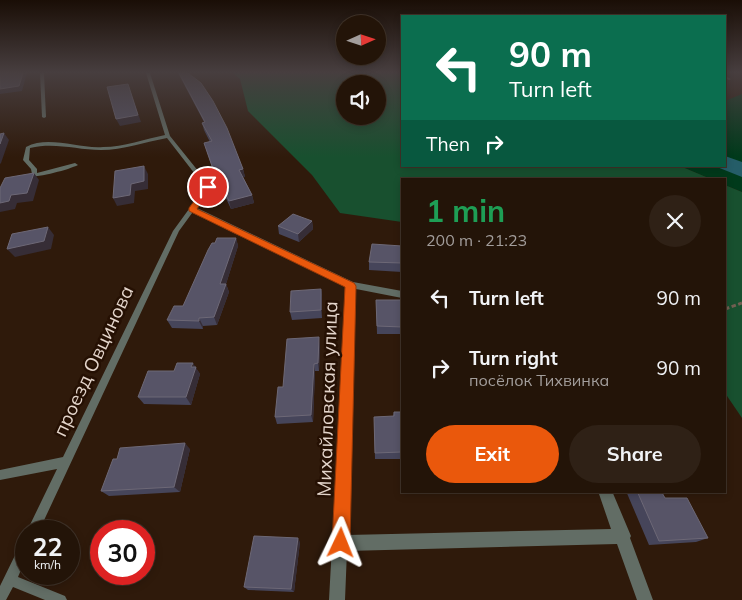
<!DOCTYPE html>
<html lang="en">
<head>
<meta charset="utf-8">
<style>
  body { margin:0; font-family:Mulish,sans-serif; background:#2f2116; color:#f1f3f6; height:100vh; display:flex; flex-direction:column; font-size:19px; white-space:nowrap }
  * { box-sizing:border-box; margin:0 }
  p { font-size:16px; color:#a39e9c }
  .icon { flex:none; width:28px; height:28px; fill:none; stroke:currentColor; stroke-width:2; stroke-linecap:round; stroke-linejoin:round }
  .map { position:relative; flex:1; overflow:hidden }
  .panel { position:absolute; left:401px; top:178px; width:325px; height:315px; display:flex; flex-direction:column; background:#231408; border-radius:0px; box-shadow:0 2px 8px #0003,0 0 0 1px #403329 }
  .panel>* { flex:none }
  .top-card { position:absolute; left:401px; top:15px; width:325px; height:152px; border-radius:0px; box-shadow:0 2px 8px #0003,0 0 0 1px #403329; background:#0b6e4f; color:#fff; overflow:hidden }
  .needle { width:32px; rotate:87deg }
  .fabs { position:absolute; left:336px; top:15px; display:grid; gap:10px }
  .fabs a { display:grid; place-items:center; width:50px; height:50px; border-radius:50%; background:#231408; box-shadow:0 2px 8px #0003,0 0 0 1px #403329; font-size:25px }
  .speed { position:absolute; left:15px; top:520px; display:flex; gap:10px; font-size:25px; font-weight:700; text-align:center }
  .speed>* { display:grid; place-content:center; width:65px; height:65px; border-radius:50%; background:#231408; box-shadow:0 2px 8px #0003,0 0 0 1px #403329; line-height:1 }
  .speed small { font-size:12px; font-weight:400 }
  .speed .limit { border:8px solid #d22; background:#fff; color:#111 }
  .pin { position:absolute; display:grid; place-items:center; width:42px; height:42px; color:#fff; margin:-21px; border:2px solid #fff; border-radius:50%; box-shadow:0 1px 5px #0007 }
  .me { position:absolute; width:55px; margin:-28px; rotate:2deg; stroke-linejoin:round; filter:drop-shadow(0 0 4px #0008) }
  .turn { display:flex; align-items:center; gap:18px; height:105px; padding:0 25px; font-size:22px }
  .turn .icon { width:65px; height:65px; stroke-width:2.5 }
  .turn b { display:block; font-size:35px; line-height:42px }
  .then { display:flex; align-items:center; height:48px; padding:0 25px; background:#0003; gap:10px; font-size:19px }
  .round { display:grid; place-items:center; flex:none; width:52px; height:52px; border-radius:26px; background:#2f2116 }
  .head { display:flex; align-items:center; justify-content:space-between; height:85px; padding:0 25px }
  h1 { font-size:30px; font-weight:700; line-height:38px; color:#1e9e55 }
  .button { display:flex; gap:10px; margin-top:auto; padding:10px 25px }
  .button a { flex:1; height:58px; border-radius:30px; background:#ea580c; color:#fff; font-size:20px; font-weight:700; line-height:58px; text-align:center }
  .button a+a { background:#2f2116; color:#f1f3f6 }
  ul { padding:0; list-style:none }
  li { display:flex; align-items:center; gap:15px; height:70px; padding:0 25px }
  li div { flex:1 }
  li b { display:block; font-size:19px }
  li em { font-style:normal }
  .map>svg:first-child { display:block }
  .green { fill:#003a1b }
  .forest { fill:#18502f; fill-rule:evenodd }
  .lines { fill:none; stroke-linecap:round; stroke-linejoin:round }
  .river { fill:#255d68; fill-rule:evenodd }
  .path { stroke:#725f52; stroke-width:3; stroke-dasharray:4.5 2.5; stroke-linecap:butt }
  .lane { fill:#626d65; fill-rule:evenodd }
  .street { fill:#626d65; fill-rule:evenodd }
  .wall { fill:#46455a }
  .shaded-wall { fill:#362d36 }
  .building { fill:#575467; stroke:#6d6876 }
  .route { fill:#ea580c; stroke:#983908 }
  .labels { text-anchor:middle; stroke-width:5; stroke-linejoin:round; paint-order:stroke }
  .street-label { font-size:19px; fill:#e4d5cb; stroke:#251003 }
</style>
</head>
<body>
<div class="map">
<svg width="742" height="600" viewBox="0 0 742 600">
  <rect width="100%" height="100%" fill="#2f1a0b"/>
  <polygon class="green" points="742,94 742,192 725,185 725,179 711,179 680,166 725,166 725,101"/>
  <g class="forest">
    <path d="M233 73H402V166H680L711 179H402V222L340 213 312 175 248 111 240 79ZM345 84H378V116H345Z"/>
    <polygon points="725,185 742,192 742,418 725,393"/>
  </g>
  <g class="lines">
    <polygon class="river" points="725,156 742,162 742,177 717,167 725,166"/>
    <polyline class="path" points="725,309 742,303"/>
    <g class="lane">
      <polygon points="40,73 44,73 46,117 44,118 42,117"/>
      <path d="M146 73H150L170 136 211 187 179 231 39 531H27L57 469 0 480V470L63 457 173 231 205 187 167 138C145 142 123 150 101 150 77 150 55 142 30 148L29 160 37 169V173L75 163 78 165C68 170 37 178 25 177V175L32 174 31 169 23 160 26 147C49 135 78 149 103 147 124 147 145 139 165 135Z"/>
      <polygon points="725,76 731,79 729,80 725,78"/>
      <polygon points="26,539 26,558 18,577 65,596 67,600 45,600 13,587 6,600 0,600 0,586 22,541"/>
    </g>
    <polygon class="street" points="189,207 195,207 353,282 402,291 402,298 356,289 348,535 611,529 598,491 612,491 631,536 630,538 653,600 637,600 617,544 347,551 345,600 329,600 346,287 189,211"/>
  </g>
  <g class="wall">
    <polygon points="178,73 188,73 243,169 245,177 243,177 252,195 254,203 231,209 214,173 204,143 210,142 204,130 202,123 204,122"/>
    <polygon points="312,221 313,229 299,242 279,234 278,226"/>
    <polygon points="236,238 238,246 226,284 229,292 217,325 203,326 203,329 172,328 167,320 183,306 215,243"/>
    <polygon points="402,246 402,272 369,270 369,262"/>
    <polygon points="321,289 322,297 322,318 292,320 290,312"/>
    <polygon points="376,300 402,300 402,334 377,334"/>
    <polygon points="320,345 319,371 315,371 313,422 277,424 275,417 283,387"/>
    <polygon points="195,367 200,374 191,405 144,404 138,397 174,371"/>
    <polygon points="394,412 402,412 402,459 375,459 374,423 393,416"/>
    <polygon points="190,449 180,492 109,496 101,491"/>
    <polygon points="626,491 661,491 665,498 708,538 696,542 649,545"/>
    <polygon points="300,542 294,592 248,590 244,587"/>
  </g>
  <g class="shaded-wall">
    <polygon points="23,73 27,73 22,91 0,94 0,89"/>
    <polygon points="128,84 141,122 120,126 116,119"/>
    <polygon points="4,133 9,140 1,163 0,164 0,144"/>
    <polygon points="144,166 148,174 148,189 135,191 134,203 117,206 113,198 131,184"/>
    <polygon points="243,169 245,177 241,178 239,170"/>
    <polygon points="34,173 39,180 33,201 17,203 15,209 0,212 0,203 11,195"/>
    <polygon points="252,195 254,203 231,209 229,201"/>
    <polygon points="312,221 313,229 299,242 298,234"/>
    <polygon points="48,227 54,235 51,249 15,257 7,249"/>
    <polygon points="236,238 238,246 226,284 229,292 217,325 214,317 220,284"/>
    <polygon points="321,289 322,297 322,318 321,310"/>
    <polygon points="199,318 203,326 203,329 199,321"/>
    <polygon points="319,337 320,345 319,371 318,363"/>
    <polygon points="193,363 200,374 191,405 186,397"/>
    <polygon points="314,364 315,371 313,422 311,415"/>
    <polygon points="185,443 190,449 180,492 174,487"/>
    <polygon points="298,538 300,542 294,592 291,589"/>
  </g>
  <g class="building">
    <polygon points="0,73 23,73 19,86 0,89"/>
    <polygon points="179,73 188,73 201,83 213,101 227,128 243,169 239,170 252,195 229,201 212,166 204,143 212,141 202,123 205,122"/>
    <polygon points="128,84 138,115 116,119 107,87"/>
    <polygon points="4,133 0,144 0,134"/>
    <polygon points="144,166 144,181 131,184 130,195 113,198 115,171"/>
    <polygon points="34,173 27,193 11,195 9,201 0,203 0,188 5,178"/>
    <polygon points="293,214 312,221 298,234 278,226"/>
    <polygon points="48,227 44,241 7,249 12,234"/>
    <polygon points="217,238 236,238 220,284 226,284 214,317 199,318 199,321 167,320 174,306 183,306 208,250 212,243 215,243"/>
    <polygon points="372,244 402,246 402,263 369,262"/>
    <polygon points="321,289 321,310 290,312 291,291"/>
    <polygon points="376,300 402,300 402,327 377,326"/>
    <polygon points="319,337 318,363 314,364 311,415 275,417 278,387 283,387 287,339"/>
    <polygon points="177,363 193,363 191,367 196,367 186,397 138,397 148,371 174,371"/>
    <polygon points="394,412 402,412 402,452 375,453 374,417 394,416"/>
    <polygon points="185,443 174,487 101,491 113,459 117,459 120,448"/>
    <polygon points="637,491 661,491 665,498 687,498 708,538 659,541"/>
    <polygon points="254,536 298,538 291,589 244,587"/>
  </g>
  <linearGradient id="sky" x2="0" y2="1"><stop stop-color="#1a0e06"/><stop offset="0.46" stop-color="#473e3f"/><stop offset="1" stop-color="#473e3f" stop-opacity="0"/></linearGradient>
  <rect width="742" height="157" fill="url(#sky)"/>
  <polygon class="route" points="208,185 212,187 197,209 354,283 356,286 350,543 347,549 341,552 335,549 332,543 345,287 189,211 189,208 205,186"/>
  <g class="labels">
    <g class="street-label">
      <text transform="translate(93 361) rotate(-65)" y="7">проезд Овцинова</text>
      <text transform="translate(327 399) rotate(-88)" y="7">Михайловская улица</text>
    </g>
  </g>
</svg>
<div class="fabs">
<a><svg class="needle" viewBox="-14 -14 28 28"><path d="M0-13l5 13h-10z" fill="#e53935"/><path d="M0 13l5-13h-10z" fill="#a39e9c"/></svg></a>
<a><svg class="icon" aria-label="sound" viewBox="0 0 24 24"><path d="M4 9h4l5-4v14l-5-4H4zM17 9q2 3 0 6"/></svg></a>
</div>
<div class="speed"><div>22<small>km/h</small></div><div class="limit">30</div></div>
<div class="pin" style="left:208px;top:187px;background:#d93025"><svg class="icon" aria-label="arrive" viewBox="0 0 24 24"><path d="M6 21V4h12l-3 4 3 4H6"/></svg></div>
<svg class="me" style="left:341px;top:543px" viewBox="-20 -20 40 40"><path d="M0-17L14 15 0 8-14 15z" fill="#ea580c" stroke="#fff" stroke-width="4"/></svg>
<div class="top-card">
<div class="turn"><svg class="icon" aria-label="left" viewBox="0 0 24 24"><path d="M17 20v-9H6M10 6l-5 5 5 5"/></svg><div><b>90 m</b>Turn left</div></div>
<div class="then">Then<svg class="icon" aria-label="right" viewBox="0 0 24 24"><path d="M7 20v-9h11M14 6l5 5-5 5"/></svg></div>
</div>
<section class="panel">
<div class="head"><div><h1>1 min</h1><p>200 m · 21:23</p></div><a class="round"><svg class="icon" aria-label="close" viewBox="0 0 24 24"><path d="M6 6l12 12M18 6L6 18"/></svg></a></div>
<ul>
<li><svg class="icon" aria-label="left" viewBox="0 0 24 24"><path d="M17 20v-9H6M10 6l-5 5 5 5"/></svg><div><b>Turn left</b></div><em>90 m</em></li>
<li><svg class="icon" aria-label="right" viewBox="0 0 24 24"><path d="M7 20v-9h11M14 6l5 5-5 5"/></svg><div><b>Turn right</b><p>посёлок Тихвинка</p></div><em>90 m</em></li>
</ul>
<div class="button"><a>Exit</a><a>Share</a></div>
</section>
</div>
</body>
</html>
